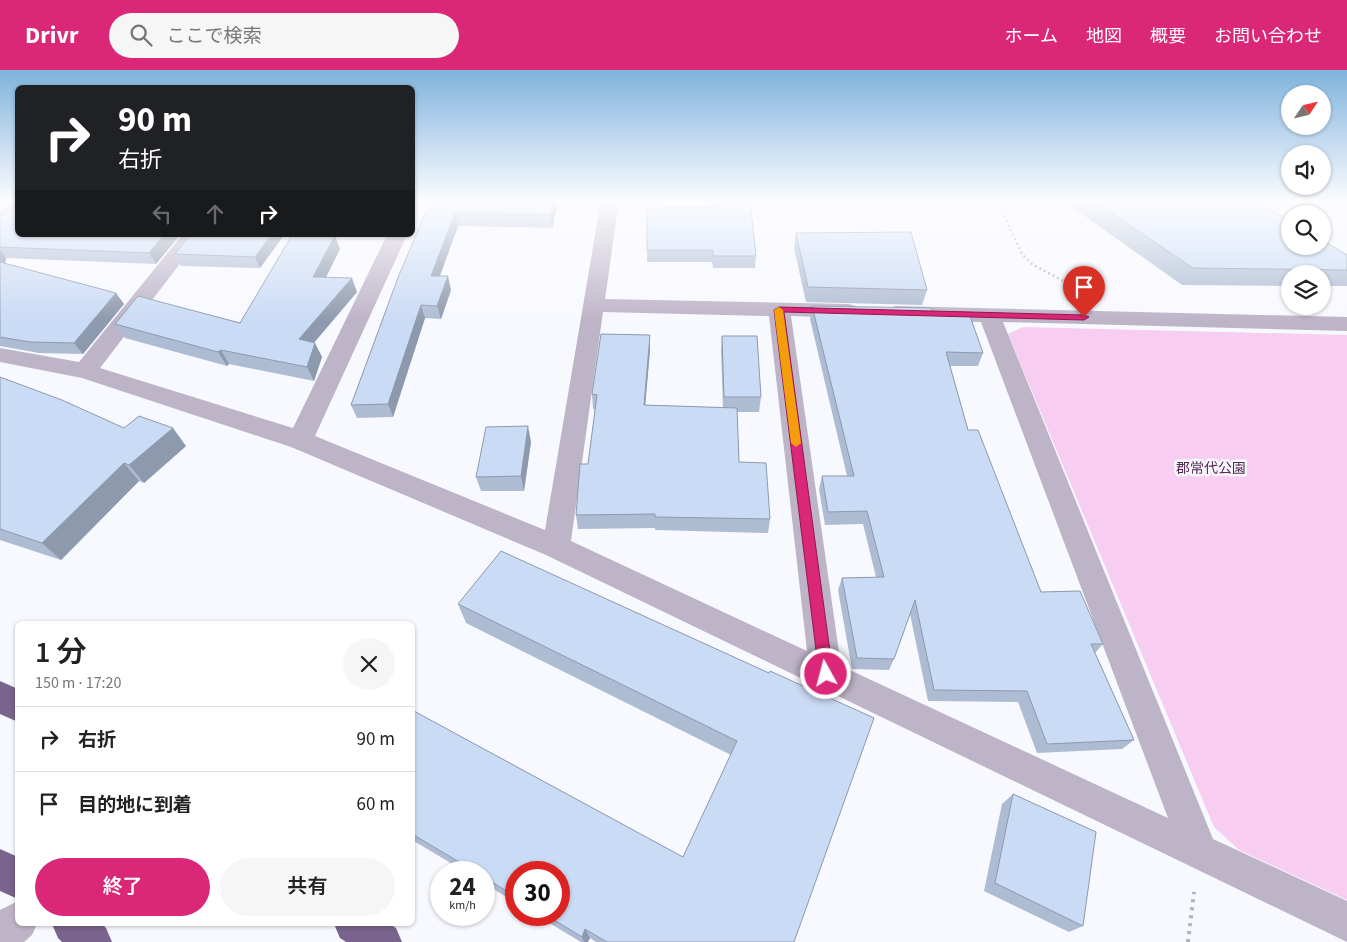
<!DOCTYPE html>
<html lang="ja">
<head>
<meta charset="utf-8">
<style>
  body { margin:0; font-family:"Source Sans 3","Noto Sans JP",sans-serif; background:#f6f6f6; color:#222; height:100vh; display:flex; flex-direction:column; font-size:19px; white-space:nowrap }
  * { box-sizing:border-box; margin:0 }
  p { font-size:16px; color:#767676 }
  .icon { flex:none; width:28px; height:28px; fill:none; stroke:currentColor; stroke-width:2; stroke-linecap:round; stroke-linejoin:round }
  .map { position:relative; flex:1; overflow:hidden }
  .drawer { position:absolute; left:15px; top:551px; width:400px; height:305px; display:flex; flex-direction:column; background:#fff; border-radius:8px; box-shadow:0 1px 4px #0004 }
  .drawer>* { flex:none }
  .hud { position:absolute; left:15px; top:15px; width:400px; height:152px; border-radius:8px; box-shadow:0 1px 4px #0004; background:#202124; color:#fff; overflow:hidden }
  .needle { width:32px; rotate:55deg }
  .fabs { position:absolute; left:1281px; top:15px; display:grid; gap:10px }
  .fabs a { display:grid; place-items:center; width:50px; height:50px; border-radius:50%; background:#fff; box-shadow:0 1px 4px #0004; font-size:25px }
  .speed { position:absolute; left:430px; top:791px; display:flex; gap:10px; font-size:25px; font-weight:700; text-align:center }
  .speed>* { display:grid; place-content:center; width:65px; height:65px; border-radius:50%; background:#fff; box-shadow:0 1px 4px #0004; line-height:1 }
  .speed small { font-size:12px; font-weight:400 }
  .speed .limit { border:8px solid #d22; background:#fff; color:#111 }
  .pin { position:absolute; display:grid; place-items:center; width:42px; height:42px; color:#fff; margin:-51px -21px; border-radius:50% 50% 50% 0; rotate:-45deg; box-shadow:0 0 5px #0007 }
  .pin .icon { rotate:45deg }
  .me { position:absolute; width:55px; margin:-28px; rotate:353deg; stroke-linejoin:round; filter:drop-shadow(0 0 4px #0008) }
  .turn { display:flex; align-items:center; gap:18px; height:105px; padding:0 20px; font-size:22px }
  .turn .icon { width:65px; height:65px; stroke-width:2.5 }
  .turn b { display:block; font-size:35px; line-height:42px }
  .lanes { display:flex; align-items:center; height:48px; padding:0 20px; background:#0003; justify-content:center; gap:25px; direction:ltr }
  .lanes .off { opacity:.35 }
  .round { display:grid; place-items:center; flex:none; width:52px; height:52px; border-radius:26px; background:#f6f6f6 }
  .summary { display:flex; align-items:center; justify-content:space-between; height:85px; padding:0 20px }
  h1 { font-size:30px; font-weight:600; line-height:38px }
  .primary-button { display:flex; gap:10px; margin-top:auto; padding:10px 20px }
  .primary-button a { flex:1; height:58px; border-radius:30px; background:#db2777; color:#fff; font-size:20px; font-weight:600; line-height:58px; text-align:center }
  .primary-button a+a { background:#f6f6f6; color:#222 }
  ul { padding:0; list-style:none }
  li { display:flex; align-items:center; gap:15px; height:65px; padding:0 20px; border-top:1px solid #e0e0e0 }
  li div { flex:1 }
  li b { display:block; font-size:19px }
  li em { font-style:normal }
  header { display:flex; align-items:center; gap:30px; box-sizing:border-box; height:70px; padding:0 25px; background:#db2777; color:#fff }
  header strong { font-size:24px }
  nav { display:flex; gap:28px; margin-inline-start:auto; font-size:18px }
  .search { width:350px; height:45px; background:#f6f6f6; display:flex; align-items:center; gap:12px; box-sizing:border-box; padding:0 18px; border-radius:28px; color:#767676; font-size:19px }
  .map>svg:first-child { display:block }
  .green { fill:#f7cef1 }
  .lines { fill:none; stroke-linecap:round; stroke-linejoin:round }
  .path-far1 { stroke:#b2b3ba; stroke-width:2.5; stroke-dasharray:2 3; stroke-linecap:butt }
  .path { stroke:#b2b3ba; stroke-width:4; stroke-dasharray:3 5; stroke-linecap:butt }
  .minor { fill:#bdb4c7; fill-rule:evenodd }
  .highway { fill:#78648c; fill-rule:evenodd }
  .wall { fill:#aebcd3 }
  .shaded-wall { fill:#8d99ac }
  .building { fill:#cadbf5; stroke:#8d99ac }
  .route { fill:#db2777; stroke:#8e194d }
  .slow { fill:#f59e0b }
  .labels { text-anchor:middle; stroke-width:5; stroke-linejoin:round; paint-order:stroke }
  .park-label { font-size:14px; fill:#572652; stroke:#f8f9ff }
</style>
</head>
<body>
<header>
<strong>Drivr</strong>
<div class="search"><svg class="icon" aria-label="search" viewBox="0 0 24 24"><circle cx="10" cy="10" r="6"/><path d="M15 15l6 6"/></svg>ここで検索</div>
<nav><a>ホーム</a><a>地図</a><a>概要</a><a>お問い合わせ</a></nav>
</header>
<div class="map">
<svg width="1347" height="872" viewBox="0 0 1347 872">
  <rect width="100%" height="100%" fill="#f8f9ff"/>
  <polygon class="green" points="1023,257 1347,265 1347,830 1239,780 1214,757 1008,264"/>
  <g class="lines">
    <polyline class="path-far1" points="1002,141 1022,184 1032,194 1076,218"/>
    <polyline class="path" points="1188,872 1194,822"/>
    <g class="minor">
      <polygon points="412,130 423,130 419,137 412,138"/>
      <path d="M601 130H619L605 229 848 234 856 236 859 241 856 246 848 248 791 246 841 596 1168 748 981 252 896 250 888 248 885 243 888 238 896 236 1347 247V261L1003 252 1213 769 1347 831V872L546 485 291 377 82 308 0 292V278L79 292 182 165H202L100 298 293 358 387 165H407L315 366 545 460ZM603 242 769 246 807 581 571 471Z"/>
      <polygon points="959,130 985,130 983,134 961,134"/>
      <polygon points="18,131 18,146 7,156 0,158 0,142 11,132"/>
      <polygon points="18,831 18,854 37,854 32,865 24,872 0,872 0,840"/>
    </g>
    <g class="highway">
      <polygon points="0,611 18,619 18,652 0,644"/>
      <polygon points="0,779 18,787 18,829 0,821"/>
      <polygon points="52,854 102,854 106,858 112,872 62,872 58,868"/>
      <polygon points="334,854 390,854 396,858 402,872 346,872 340,868"/>
    </g>
  </g>
  <g class="wall">
    <polygon points="431,130 559,130 552,158 458,156 440,206 451,220 441,249 425,248 393,347 357,348 351,335"/>
    <polygon points="712,130 750,130 756,186 755,198 713,198 712,192 647,192 647,180 713,137"/>
    <polygon points="1062,130 1254,130 1347,185 1347,216 1322,216 1322,204 1290,204 1290,216 1182,215"/>
    <polygon points="0,146 18,165 180,165 156,194 6,188 5,193 124,234 83,284 39,283 0,276 0,277"/>
    <polygon points="796,163 927,220 922,235 806,232 794,178"/>
    <polygon points="284,165 260,198 181,196 175,184"/>
    <polygon points="340,179 326,207 357,222 314,273 322,287 314,311 229,294 227,296 125,268 115,254 240,253"/>
    <polygon points="812,236 933,245 983,283 978,296 950,296 968,360 1041,522 1103,574 1095,583 1134,670 1122,679 1037,683 1018,632 928,631 910,544 894,589 889,600 852,599 838,520 842,508 876,507 863,454 825,455 819,419 822,406 847,406 810,249"/>
    <polygon points="722,266 761,327 759,342 737,342 739,392 770,449 768,463 655,460 655,458 578,459 576,445 588,394 595,339 593,339 592,324 650,280 645,335 723,338 721,281"/>
    <polygon points="0,307 124,358 186,376 144,413 139,411 61,490 0,470"/>
    <polygon points="531,372 524,421 481,421 476,407"/>
    <polygon points="458,534 769,603 794,872 596,872 590,868 588,872 581,872 536,845 559,845 516,802 516,833 484,813 484,802 466,802 412,770 412,640 683,787 731,685 466,553"/>
    <polygon points="1013,724 1083,856 1069,862 984,821 1002,734"/>
  </g>
  <g class="shaded-wall">
    <polygon points="554,130 559,130 552,158 550,145"/>
    <polygon points="455,143 458,156 435,219 431,206"/>
    <polygon points="164,165 180,165 156,194 149,183"/>
    <polygon points="271,165 284,165 260,198 255,187"/>
    <polygon points="335,165 340,179 319,221 313,207"/>
    <polygon points="0,180 6,188 4,202 0,197"/>
    <polygon points="448,206 451,220 441,249 437,236"/>
    <polygon points="352,208 357,222 305,283 299,269"/>
    <polygon points="116,223 124,234 83,284 74,273"/>
    <polygon points="421,235 425,248 393,347 388,334"/>
    <polygon points="650,265 650,280 644,350 644,335"/>
    <polygon points="315,273 322,287 314,311 307,297"/>
    <polygon points="221,280 229,294 227,296 218,282"/>
    <polygon points="528,356 531,372 524,421 521,406"/>
    <polygon points="173,358 186,376 144,413 129,395"/>
    <polygon points="124,393 139,411 61,490 42,473"/>
    <polygon points="585,859 590,868 588,872 584,872 582,867"/>
  </g>
  <g class="building">
    <polygon points="431,130 554,130 550,145 455,143 431,206 448,206 437,236 421,235 388,334 351,335 399,205"/>
    <polygon points="713,130 750,130 756,186 713,186 713,180 647,180 647,138 714,137"/>
    <polygon points="1092,130 1254,130 1290,151 1290,176 1322,176 1322,170 1347,185 1347,200 1193,198"/>
    <polygon points="10,138 18,138 18,165 164,165 149,183 0,177 0,146"/>
    <polygon points="911,162 927,220 808,217 796,163"/>
    <polygon points="190,165 271,165 255,187 175,184"/>
    <polygon points="292,165 335,165 313,207 352,208 299,269 315,273 307,297 221,280 218,282 115,254 138,226 240,253"/>
    <polygon points="0,192 116,223 74,273 30,272 0,267"/>
    <polygon points="812,236 931,238 933,245 970,246 983,283 946,282 968,360 978,360 1041,522 1080,521 1103,574 1091,574 1134,670 1047,674 1027,621 934,620 915,530 894,589 857,588 842,508 884,507 867,441 828,442 822,406 854,406"/>
    <polygon points="601,264 650,265 644,335 737,338 739,392 766,393 770,449 655,447 655,444 576,445 580,394 588,394 597,325 592,324"/>
    <polygon points="722,266 757,266 761,327 724,327"/>
    <polygon points="0,307 62,330 124,358 139,346 173,358 129,395 124,393 42,473 0,459"/>
    <polygon points="528,356 521,406 476,407 486,357"/>
    <polygon points="501,481 769,603 770,601 874,648 794,872 607,872 585,859 582,867 546,845 559,845 559,802 516,802 516,827 484,807 484,802 476,802 412,764 412,640 683,787 737,671 458,534"/>
    <polygon points="1013,724 1096,762 1083,856 995,813"/>
  </g>
  <linearGradient id="sky" x2="0" y2="1"><stop stop-color="#7fb3dd"/><stop offset="0.52" stop-color="#fcfcff"/><stop offset="1" stop-color="#fcfcff" stop-opacity="0"/></linearGradient>
  <rect width="1347" height="252" fill="url(#sky)"/>
  <polygon class="route" points="779,237 1084,245 1089,247 1084,250 784,242 833,604 831,609 826,611 821,609 819,604 774,240"/>
  <polygon class="slow" points="779,237 783,240 801,373 796,377 791,373 774,240"/>
  <g class="labels">
    <g class="park-label">
      <text x="1211" y="403">郡常代公園</text>
    </g>
  </g>
</svg>
<div class="fabs">
<a><svg class="needle" viewBox="-14 -14 28 28"><path d="M0-13l5 13h-10z" fill="#e53935"/><path d="M0 13l5-13h-10z" fill="#767676"/></svg></a>
<a><svg class="icon" aria-label="sound" viewBox="0 0 24 24"><path d="M4 9h4l5-4v14l-5-4H4zM17 9q2 3 0 6"/></svg></a>
<a><svg class="icon" aria-label="search" viewBox="0 0 24 24"><circle cx="10" cy="10" r="6"/><path d="M15 15l6 6"/></svg></a>
<a><svg class="icon" aria-label="layers" viewBox="0 0 24 24"><path d="M12 4l9 5-9 5-9-5zM3 14l9 5 9-5"/></svg></a>
</div>
<div class="speed"><div>24<small>km/h</small></div><div class="limit">30</div></div>
<div class="pin" style="left:1084px;top:247px;background:#d93025"><svg class="icon" aria-label="arrive" viewBox="0 0 24 24"><path d="M6 21V4h12l-3 4 3 4H6"/></svg></div>
<svg class="me" style="left:826px;top:604px" viewBox="-20 -20 40 40"><circle r="17" fill="#db2777" stroke="#fff" stroke-width="3"/><path d="M0-11L8 9 0 5-8 9z" fill="#fff"/></svg>
<div class="hud">
<div class="turn"><svg class="icon" aria-label="right" viewBox="0 0 24 24"><path d="M7 20v-9h11M14 6l5 5-5 5"/></svg><div><b>90 m</b>右折</div></div>
<div class="lanes"><svg class="icon off" aria-label="left" viewBox="0 0 24 24"><path d="M17 20v-9H6M10 6l-5 5 5 5"/></svg><svg class="icon off" aria-label="ahead" viewBox="0 0 24 24"><path d="M12 20V5M6 11l6-6 6 6"/></svg><svg class="icon" aria-label="right" viewBox="0 0 24 24"><path d="M7 20v-9h11M14 6l5 5-5 5"/></svg></div>
</div>
<section class="drawer">
<div class="summary"><div><h1>1 分</h1><p>150 m · 17:20</p></div><a class="round"><svg class="icon" aria-label="close" viewBox="0 0 24 24"><path d="M6 6l12 12M18 6L6 18"/></svg></a></div>
<ul>
<li><svg class="icon" aria-label="right" viewBox="0 0 24 24"><path d="M7 20v-9h11M14 6l5 5-5 5"/></svg><div><b>右折</b></div><em>90 m</em></li>
<li><svg class="icon" aria-label="arrive" viewBox="0 0 24 24"><path d="M6 21V4h12l-3 4 3 4H6"/></svg><div><b>目的地に到着</b></div><em>60 m</em></li>
</ul>
<div class="primary-button"><a>終了</a><a>共有</a></div>
</section>
</div>
</body>
</html>
